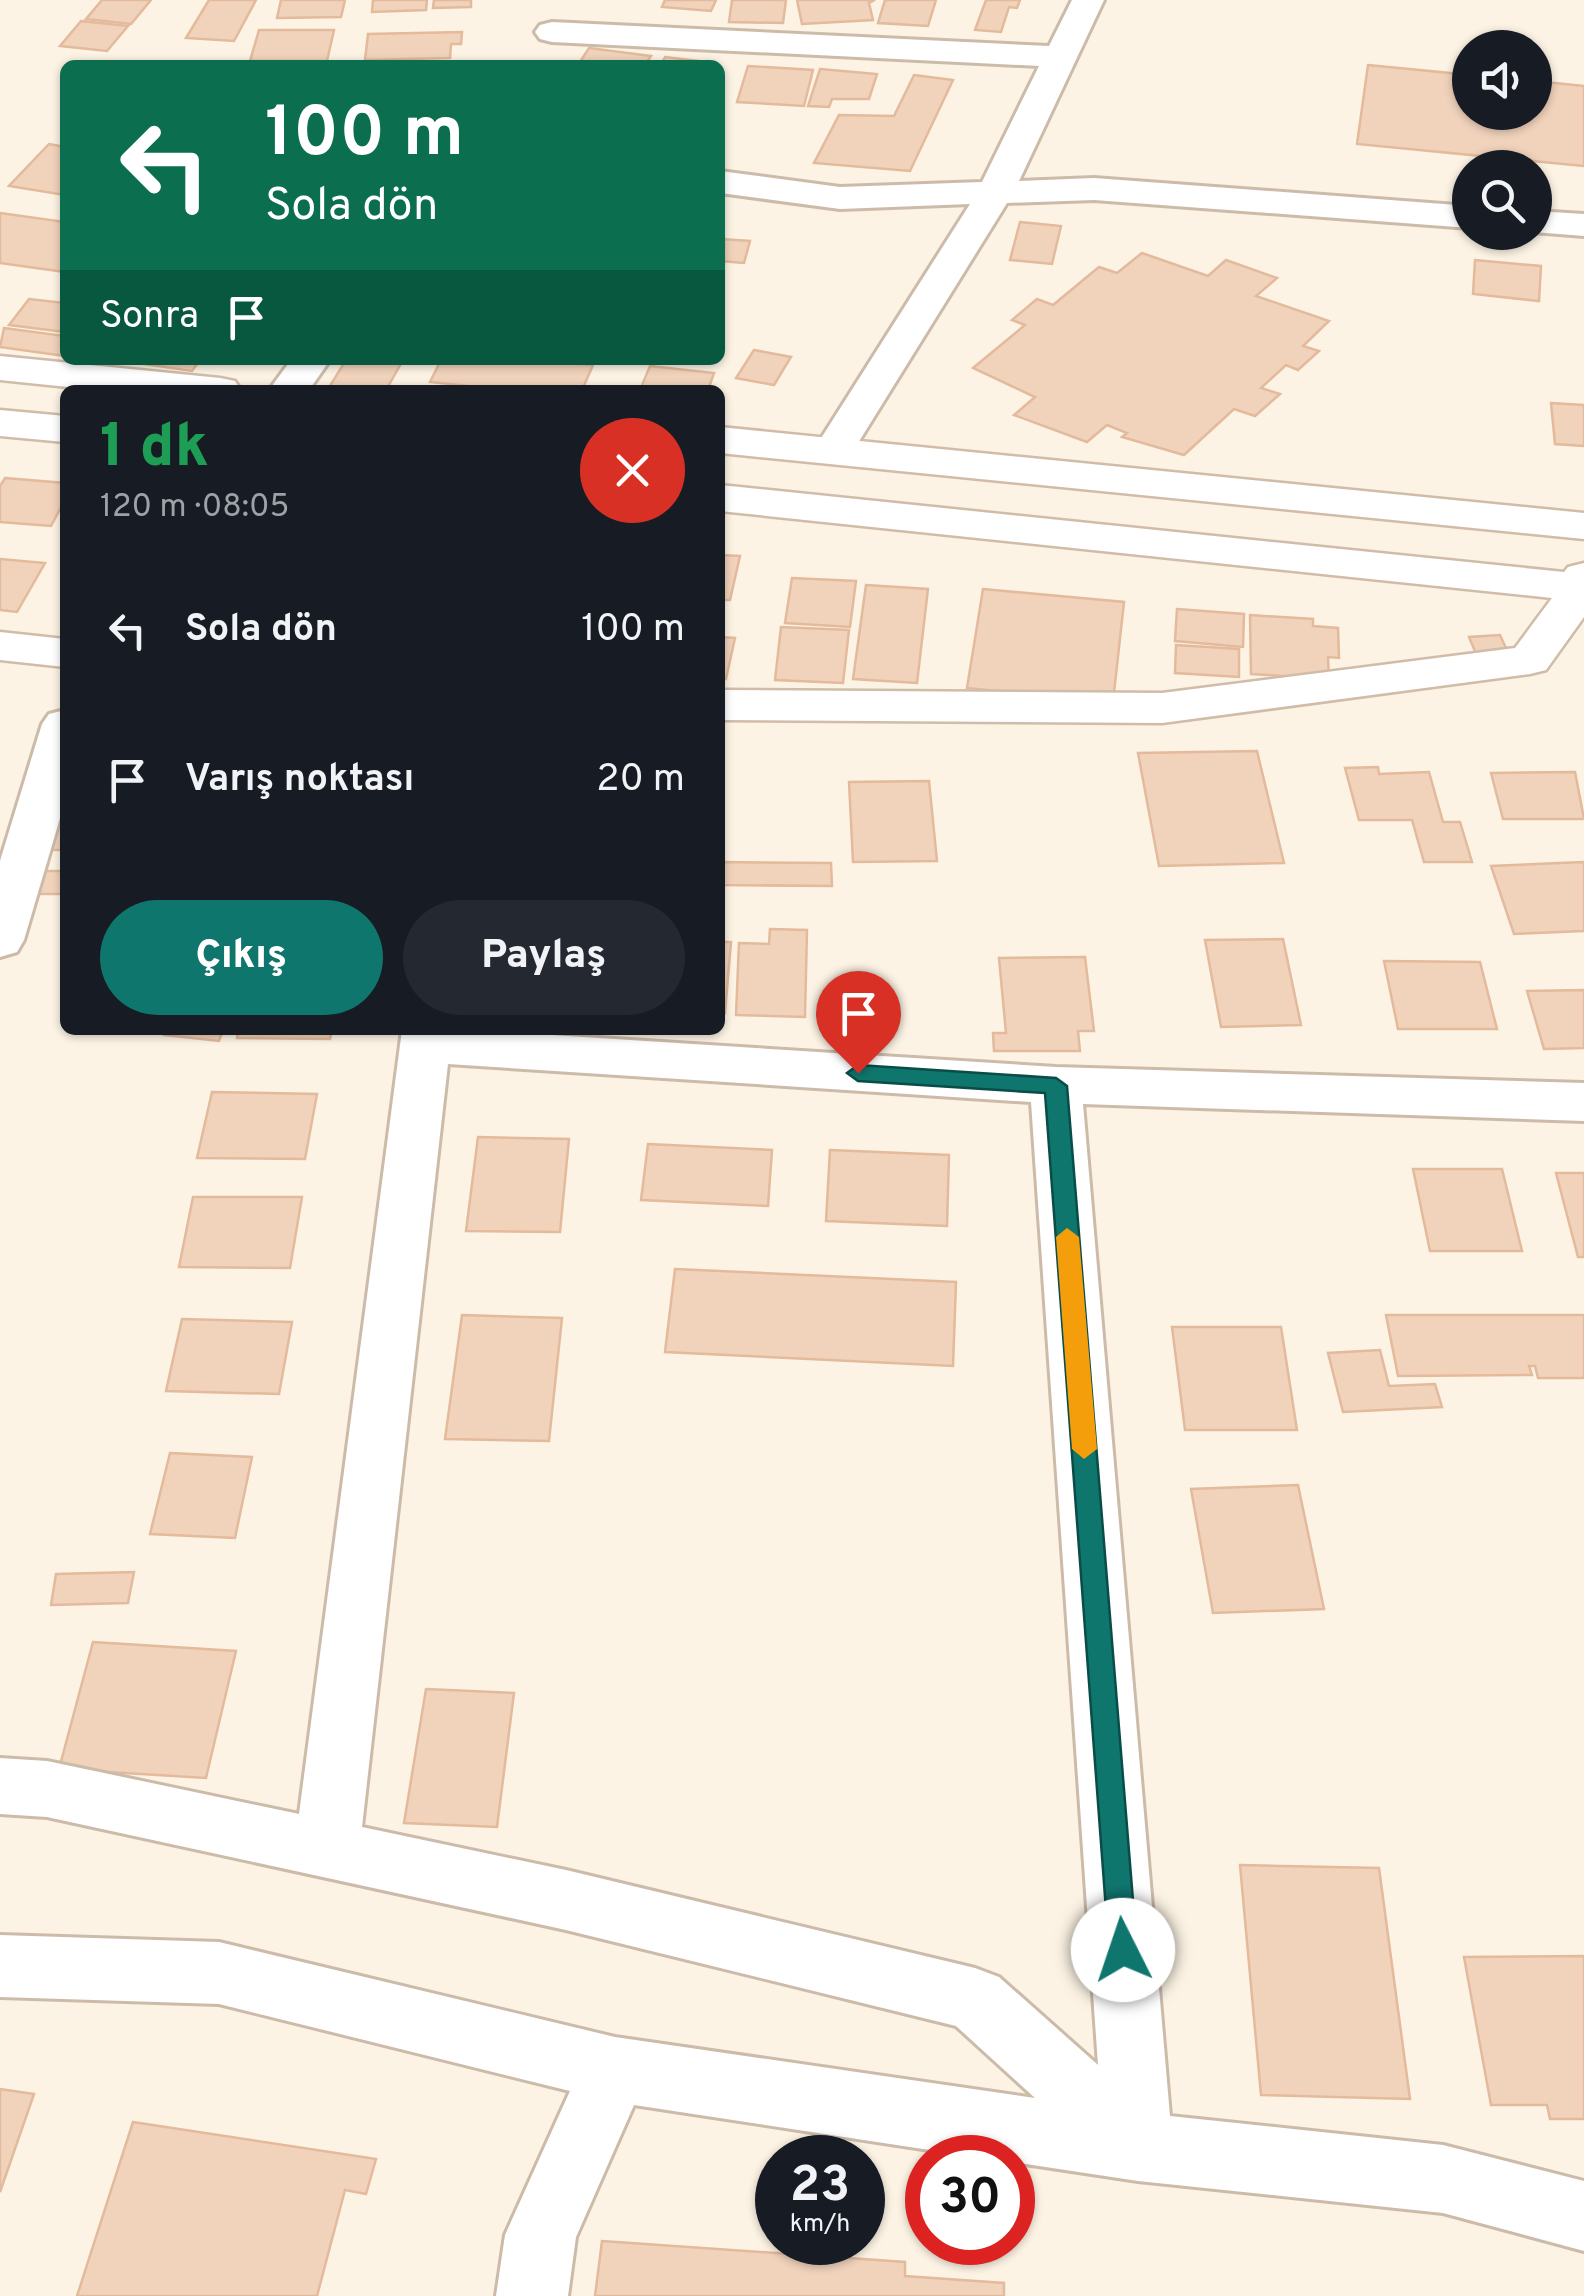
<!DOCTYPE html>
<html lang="tr">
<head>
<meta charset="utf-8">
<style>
  body { margin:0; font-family:Overpass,sans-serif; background:#242831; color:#f1f3f6; height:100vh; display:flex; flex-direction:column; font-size:38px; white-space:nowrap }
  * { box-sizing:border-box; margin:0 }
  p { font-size:32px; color:#9ea1a6 }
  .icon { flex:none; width:55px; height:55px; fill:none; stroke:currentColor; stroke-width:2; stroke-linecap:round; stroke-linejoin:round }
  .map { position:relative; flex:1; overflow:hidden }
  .side { position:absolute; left:60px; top:385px; width:665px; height:650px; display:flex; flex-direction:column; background:#171b24; border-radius:15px; box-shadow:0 2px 8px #0004 }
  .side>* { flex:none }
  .banner { position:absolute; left:60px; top:60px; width:665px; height:305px; border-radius:15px; box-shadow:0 2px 8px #0004; background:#0b6e4f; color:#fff; overflow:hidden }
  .tools { position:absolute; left:1452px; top:30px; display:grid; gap:20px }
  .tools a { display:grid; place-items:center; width:100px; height:100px; border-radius:50%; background:#171b24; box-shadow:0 2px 8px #0004; font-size:50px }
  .speed { position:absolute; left:755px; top:2135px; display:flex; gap:20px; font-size:50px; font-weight:700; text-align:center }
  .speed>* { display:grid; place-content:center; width:130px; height:130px; border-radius:50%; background:#171b24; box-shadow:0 2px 8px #0004; line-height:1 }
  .speed small { font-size:25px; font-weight:400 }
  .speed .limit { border:15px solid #d22; background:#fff; color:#111 }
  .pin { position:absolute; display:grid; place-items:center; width:85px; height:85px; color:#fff; margin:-102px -42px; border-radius:50% 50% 50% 0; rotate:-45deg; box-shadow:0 0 10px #0007 }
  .pin .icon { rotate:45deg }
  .me { position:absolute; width:110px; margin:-55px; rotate:356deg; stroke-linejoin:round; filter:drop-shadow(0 0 8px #0008) }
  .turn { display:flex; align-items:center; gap:35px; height:210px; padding:0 40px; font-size:45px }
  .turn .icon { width:130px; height:130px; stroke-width:2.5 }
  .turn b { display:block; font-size:70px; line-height:85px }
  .then { display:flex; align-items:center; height:95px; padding:0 40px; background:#0003; gap:20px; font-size:38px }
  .round { display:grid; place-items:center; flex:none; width:105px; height:105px; border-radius:52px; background:#242831 }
  .headline { display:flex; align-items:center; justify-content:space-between; height:170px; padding:0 40px }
  h1 { font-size:60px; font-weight:800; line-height:75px; color:#1e9e55 }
  .primary-button { display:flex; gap:20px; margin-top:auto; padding:20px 40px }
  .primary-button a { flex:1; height:115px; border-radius:60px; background:#0f766e; color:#fff; font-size:40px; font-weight:800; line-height:115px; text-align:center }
  .primary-button a+a { background:#242831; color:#f1f3f6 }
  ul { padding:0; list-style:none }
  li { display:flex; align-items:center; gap:30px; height:150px; padding:0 40px }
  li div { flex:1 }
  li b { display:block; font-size:38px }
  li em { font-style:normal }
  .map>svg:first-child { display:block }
  .building { fill:#f1d3bc; stroke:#e3ba9c; stroke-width:2.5 }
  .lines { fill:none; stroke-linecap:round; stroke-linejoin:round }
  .street-casing { stroke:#cdbbaa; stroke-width:6 }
  .secondary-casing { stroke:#d0bca8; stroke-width:5 }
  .street { fill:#fff; fill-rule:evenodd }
  .secondary { fill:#fff; fill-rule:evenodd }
  .route { fill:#0f766e; stroke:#0a4d48; stroke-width:2.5 }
  .slow { fill:#f59e0b }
</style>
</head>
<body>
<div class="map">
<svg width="1584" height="2296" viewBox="0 0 1584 2296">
  <rect width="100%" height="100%" fill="#fcf3e4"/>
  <g class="building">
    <polygon points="102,0 151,0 131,24 86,19"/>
    <polygon points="209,0 256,0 234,41 186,38"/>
    <polygon points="281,0 345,0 341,17 277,18"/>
    <polygon points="373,0 427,0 426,10 372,12"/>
    <polygon points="434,0 471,0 471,7 433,8"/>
    <polygon points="665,0 716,0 711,11 662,7"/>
    <polygon points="732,0 786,0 783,23 729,22"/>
    <polygon points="797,0 875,0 869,3 873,20 802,24"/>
    <polygon points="885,0 936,0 928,26 878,23"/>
    <polygon points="986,0 1020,0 1017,8 1009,7 1001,32 975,30"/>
    <polygon points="81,21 128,26 107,51 60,46"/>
    <polygon points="259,30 334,30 327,61 250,61"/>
    <polygon points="462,32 461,44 451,44 450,58 365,60 368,34"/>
    <polygon points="589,48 651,56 645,65 578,65"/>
    <polygon points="665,57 715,63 661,65"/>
    <polygon points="1368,65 1470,75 1470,112 1535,112 1535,81 1584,86 1584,166 1357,144"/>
    <polygon points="748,66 813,70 804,106 737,102"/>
    <polygon points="820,69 877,74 869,99 832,99 829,107 808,106"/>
    <polygon points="914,75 953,80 910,171 814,163 839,115 894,116"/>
    <polygon points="49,144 65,147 65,195 9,186"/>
    <polygon points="0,213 65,222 65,272 0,263"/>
    <polygon points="1020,222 1061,226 1052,264 1010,260"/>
    <polygon points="720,239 750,241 744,263 720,261"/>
    <polygon points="1142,253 1208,276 1226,260 1277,278 1256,296 1329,321 1303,346 1319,351 1298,370 1286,365 1261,388 1280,394 1255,416 1234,409 1184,455 1122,437 1127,433 1107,425 1087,442 1014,415 1035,397 973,368 1025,325 1012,320 1037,299 1053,305 1099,267 1117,273"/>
    <polygon points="1475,260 1541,266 1539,301 1473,294"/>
    <polygon points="29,299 65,303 65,332 9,325"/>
    <polygon points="4,328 65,336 65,356 0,347"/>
    <polygon points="754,350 791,357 774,385 736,378"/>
    <polygon points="116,360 200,360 192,371"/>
    <polygon points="346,360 403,360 386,390 328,389"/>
    <polygon points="441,360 541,360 593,365 582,390 505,390 430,382"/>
    <polygon points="650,366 714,373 708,390 640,390"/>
    <polygon points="1551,403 1584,405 1584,446 1555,444"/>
    <polygon points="5,478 65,483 65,500 51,526 0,522 0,486"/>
    <polygon points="720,555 740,556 730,600 720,600"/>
    <polygon points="0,559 45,563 17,612 0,610"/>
    <polygon points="792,578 856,581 850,627 785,623"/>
    <polygon points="866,585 928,589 917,683 853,679"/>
    <polygon points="983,589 1124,602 1113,702 967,688"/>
    <polygon points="1177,609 1244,614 1243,647 1175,641"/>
    <polygon points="1250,615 1313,619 1313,626 1338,628 1339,658 1328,657 1329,679 1251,674"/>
    <polygon points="781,627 849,630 843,683 775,680"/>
    <polygon points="1500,635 1511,659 1479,661 1469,637"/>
    <polygon points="720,637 735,638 726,679 720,679"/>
    <polygon points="1176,645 1239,649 1239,677 1175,673"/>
    <polygon points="1257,751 1284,863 1159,866 1138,753"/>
    <polygon points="1378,767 1379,774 1429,772 1443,822 1460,822 1472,862 1424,862 1412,820 1359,820 1345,768"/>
    <polygon points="1575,772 1584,819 1503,819 1491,773"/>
    <polygon points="929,781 937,861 853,862 849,782"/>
    <polygon points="65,791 65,850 35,850"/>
    <polygon points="720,862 831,863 832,886 720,885"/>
    <polygon points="1584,862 1584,931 1514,934 1491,866"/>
    <polygon points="31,871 65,871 65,894 25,894"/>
    <polygon points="770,929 807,930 805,1017 736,1015 739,943 769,944"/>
    <polygon points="1283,939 1301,1025 1221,1027 1205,940"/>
    <polygon points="720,942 731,942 725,1013 720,1012"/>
    <polygon points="1085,957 1094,1031 1078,1031 1080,1051 994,1051 993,1033 1006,1033 999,958"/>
    <polygon points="1384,961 1480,962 1497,1029 1398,1029"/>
    <polygon points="1584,990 1584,1048 1544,1049 1527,991"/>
    <polygon points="166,1030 223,1030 219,1041 164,1035"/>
    <polygon points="238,1030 332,1030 330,1039 237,1038"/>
    <polygon points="212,1092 317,1094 305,1159 197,1158"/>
    <polygon points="478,1137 569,1139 560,1232 466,1231"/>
    <polygon points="648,1144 772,1150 768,1206 641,1200"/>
    <polygon points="830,1150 949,1155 947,1226 826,1221"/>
    <polygon points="1413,1169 1502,1169 1522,1251 1430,1251"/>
    <polygon points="1556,1173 1584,1173 1584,1257 1578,1257"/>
    <polygon points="193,1197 302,1197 290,1268 179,1267"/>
    <polygon points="675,1269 956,1282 953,1366 665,1352"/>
    <polygon points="462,1315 562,1318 549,1441 445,1439"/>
    <polygon points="1386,1315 1584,1315 1584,1378 1538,1378 1535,1366 1529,1366 1532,1375 1398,1376"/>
    <polygon points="182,1319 292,1322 279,1394 166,1391"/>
    <polygon points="1172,1327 1281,1327 1297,1430 1185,1430"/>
    <polygon points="1380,1350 1389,1386 1435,1384 1442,1407 1343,1412 1328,1353"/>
    <polygon points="170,1453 252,1457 235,1538 150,1534"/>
    <polygon points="1298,1485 1324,1609 1213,1613 1191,1489"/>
    <polygon points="134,1572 128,1603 51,1605 56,1574"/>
    <polygon points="93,1642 236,1651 206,1778 59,1769"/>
    <polygon points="426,1689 514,1693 497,1827 404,1823"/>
    <polygon points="1240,1865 1379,1868 1410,2099 1261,2095"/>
    <polygon points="1584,1956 1584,2119 1550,2119 1547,2105 1491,2105 1464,1957"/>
    <polygon points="0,2089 34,2094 0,2192"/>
    <polygon points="133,2122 376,2159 366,2194 345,2190 317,2296 77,2296"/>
    <polygon points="602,2241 905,2262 905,2276 1004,2283 1004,2296 595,2296"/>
  </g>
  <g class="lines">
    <defs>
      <g id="street">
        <polygon points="1072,0 1104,0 1019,181 1094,178 1470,206 1470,228 1094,200 1007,203 853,451 847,460 833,463 819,460 813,451 970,204 840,209 720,193 720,171 840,187 982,182 1039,66 552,42 540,39 535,32 540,25 552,22 1049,46"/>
        <polygon points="1535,211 1584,214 1584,236 1533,232"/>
        <polygon points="291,360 330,360 309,390 269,390"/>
        <polygon points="65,710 65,801 24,940 17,952 0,957 0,861 42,724 49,714"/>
        <path d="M402 1030H471L1056 1067 1584 1083V1121L1083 1104 1170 2116 1443 2145 1584 2181V2251L1443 2213 1138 2181 1012 2162V2158H982L634 2105 576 2237 568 2296H496L505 2235 570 2091 219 2004 0 1997V1935L219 1942 615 2037 1035 2098 956 2026 566 1930 47 1817 0 1814V1758L47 1761 299 1814ZM448 1064 1031 1102 1098 2065 999 1977 975 1968 566 1870 362 1827Z"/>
      </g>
      <g id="secondary">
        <polygon points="0,356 220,378 235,381 241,390 97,390 0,380"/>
        <polygon points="0,410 65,416 65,442 0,436"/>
        <polygon points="720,427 1584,513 1584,539 720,453"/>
        <polygon points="720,485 1564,572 1568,567 1584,563 1584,617 1546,670 1530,674 1162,723 720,720 720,690 1162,693 1515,648 1552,598 720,511"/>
        <polygon points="0,632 65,639 65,667 0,660"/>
      </g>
    </defs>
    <use href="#street" class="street-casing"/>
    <use href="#secondary" class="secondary-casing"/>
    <use href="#street" class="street"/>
    <use href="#secondary" class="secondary"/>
  </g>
  <polygon class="route" points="858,1065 1056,1078 1067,1086 1137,1950 1133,1960 1123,1964 1113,1960 1109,1950 1045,1093 858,1081 847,1073"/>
  <polygon class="slow" points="1067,1228 1079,1237 1097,1449 1084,1459 1072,1449 1056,1237"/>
</svg>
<div class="tools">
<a><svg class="icon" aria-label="sound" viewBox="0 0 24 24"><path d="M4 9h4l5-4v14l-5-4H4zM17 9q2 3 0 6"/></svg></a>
<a><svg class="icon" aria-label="search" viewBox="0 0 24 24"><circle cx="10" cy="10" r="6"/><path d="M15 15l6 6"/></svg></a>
</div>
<div class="speed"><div>23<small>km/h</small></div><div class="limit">30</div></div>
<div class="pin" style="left:858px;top:1073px;background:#d93025"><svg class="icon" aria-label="arrive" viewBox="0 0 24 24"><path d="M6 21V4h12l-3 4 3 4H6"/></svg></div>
<svg class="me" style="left:1123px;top:1950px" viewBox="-20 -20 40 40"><circle r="19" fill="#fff"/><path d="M0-13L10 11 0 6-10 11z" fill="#0f766e"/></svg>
<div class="banner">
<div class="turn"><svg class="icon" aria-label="left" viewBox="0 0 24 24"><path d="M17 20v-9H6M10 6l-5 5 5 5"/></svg><div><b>100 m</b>Sola dön</div></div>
<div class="then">Sonra<svg class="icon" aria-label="arrive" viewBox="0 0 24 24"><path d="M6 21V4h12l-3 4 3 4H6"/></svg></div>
</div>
<section class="side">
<div class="headline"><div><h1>1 dk</h1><p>120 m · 08:05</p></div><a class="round" style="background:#d93025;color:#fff"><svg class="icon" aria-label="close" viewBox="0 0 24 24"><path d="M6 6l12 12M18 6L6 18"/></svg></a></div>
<ul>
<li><svg class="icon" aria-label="left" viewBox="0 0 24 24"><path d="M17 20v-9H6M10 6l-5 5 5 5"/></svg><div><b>Sola dön</b></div><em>100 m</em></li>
<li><svg class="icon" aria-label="arrive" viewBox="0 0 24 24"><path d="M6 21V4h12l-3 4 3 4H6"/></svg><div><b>Varış noktası</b></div><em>20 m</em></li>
</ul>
<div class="primary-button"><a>Çıkış</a><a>Paylaş</a></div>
</section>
</div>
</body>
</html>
